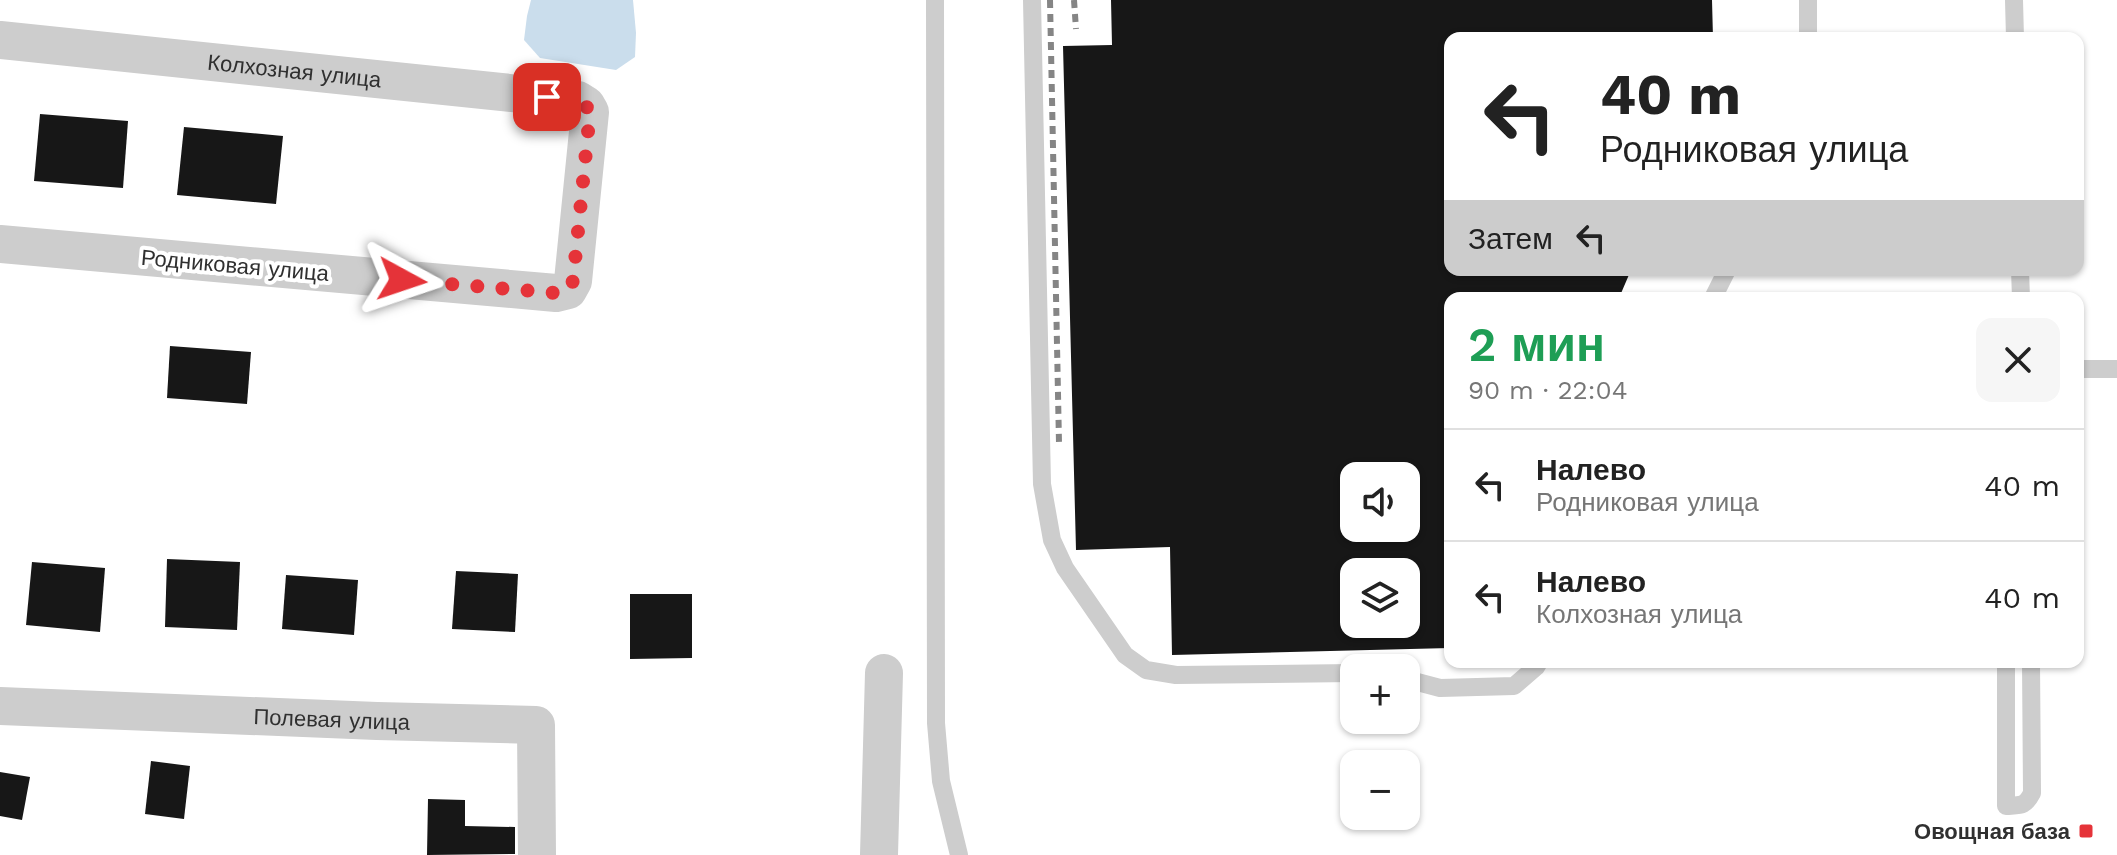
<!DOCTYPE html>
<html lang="ru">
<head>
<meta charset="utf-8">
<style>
  body { margin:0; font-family:"Work Sans",sans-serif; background:#f6f6f6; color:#222; height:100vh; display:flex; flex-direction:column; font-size:30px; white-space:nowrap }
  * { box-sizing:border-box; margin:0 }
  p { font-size:26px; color:#767676 }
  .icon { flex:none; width:44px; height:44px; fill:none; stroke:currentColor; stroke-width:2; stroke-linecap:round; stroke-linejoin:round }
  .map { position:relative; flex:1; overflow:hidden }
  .sheet { position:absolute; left:1444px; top:292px; width:640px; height:376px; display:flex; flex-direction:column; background:#fff; border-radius:16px; box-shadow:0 2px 6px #0004 }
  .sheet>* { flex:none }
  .guide { position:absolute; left:1444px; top:32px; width:640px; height:244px; border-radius:16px; box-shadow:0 2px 6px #0004; background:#fff; color:#222; overflow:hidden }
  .buttons { position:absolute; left:1340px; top:462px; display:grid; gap:16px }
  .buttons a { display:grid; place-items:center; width:80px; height:80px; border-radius:16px; background:#fff; box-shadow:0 2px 6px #0004; font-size:40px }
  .pin { position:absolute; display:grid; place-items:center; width:68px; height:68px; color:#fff; margin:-34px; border-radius:16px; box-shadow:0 4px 12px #0006 }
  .me { position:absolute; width:88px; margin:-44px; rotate:95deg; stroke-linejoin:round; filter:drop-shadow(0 0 6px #0008) }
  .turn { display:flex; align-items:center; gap:28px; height:168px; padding:0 24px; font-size:36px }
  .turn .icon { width:104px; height:104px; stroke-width:2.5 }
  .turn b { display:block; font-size:56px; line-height:68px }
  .then { display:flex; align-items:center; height:76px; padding:0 24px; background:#0003; gap:16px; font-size:30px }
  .round { display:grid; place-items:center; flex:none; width:84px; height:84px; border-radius:16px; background:#f6f6f6 }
  .overview { display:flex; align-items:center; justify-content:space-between; height:136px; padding:0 24px }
  h1 { font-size:48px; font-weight:600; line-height:60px; color:#1e9e55 }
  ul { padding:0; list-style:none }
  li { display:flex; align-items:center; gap:24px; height:112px; padding:0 24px; border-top:2px solid #e0e0e0 }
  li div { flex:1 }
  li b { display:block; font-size:30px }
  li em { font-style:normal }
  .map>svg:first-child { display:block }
  .water { fill:#caddec }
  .building { fill:#171717; fill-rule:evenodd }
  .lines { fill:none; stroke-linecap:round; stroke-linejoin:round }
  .lane { stroke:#cdcdcd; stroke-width:18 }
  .street { stroke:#cdcdcd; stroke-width:38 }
  .rail { stroke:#858585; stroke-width:6; stroke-dasharray:8 6; stroke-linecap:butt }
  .route { stroke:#e53339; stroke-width:14; stroke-dasharray:0 25.2 }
  .poi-dot { fill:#e53339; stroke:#fff; stroke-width:3 }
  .labels { text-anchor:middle; stroke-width:8; stroke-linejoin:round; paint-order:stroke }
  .street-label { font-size:22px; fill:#303030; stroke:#fff }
  .poi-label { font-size:22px; font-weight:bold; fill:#303030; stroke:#fff; text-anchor:end }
</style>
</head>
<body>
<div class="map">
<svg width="2117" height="855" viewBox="0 0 2117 855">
  <rect width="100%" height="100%" fill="#fff"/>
  <polygon class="water" points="531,0 633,0 636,33 635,57 616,70 540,58 524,40 527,16"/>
  <g class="building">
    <path d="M1111 0H1712L1713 38H1450V270H1631L1619 298H1450V648L1172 655 1170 547 1076 550 1063 46 1112 45ZM1354 476H1406V528H1354ZM1354 572H1406V624H1354Z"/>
    <polygon points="40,114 128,121 123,188 34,181"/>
    <polygon points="184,127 283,136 276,204 177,195"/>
    <polygon points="170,346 251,352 247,404 167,398"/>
    <polygon points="167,559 240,562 237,630 165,627"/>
    <polygon points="32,562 105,568 100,632 26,625"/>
    <polygon points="456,571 518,574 515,632 452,629"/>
    <polygon points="286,575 358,580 354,635 282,629"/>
    <polygon points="630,594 692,594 692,658 630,659"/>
    <polygon points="151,761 190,766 184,819 145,814"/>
    <polygon points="0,772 30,777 22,820 0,816"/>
    <polygon points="428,799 465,800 465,826 515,827 515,854 427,855"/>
  </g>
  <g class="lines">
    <g class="lane">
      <polyline points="935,0 936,723 941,781 959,855"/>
      <polyline points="1032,0 1042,484 1052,540 1065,568 1125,655 1146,670 1176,675 1354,673"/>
      <polyline points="1808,0 1808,38"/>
      <polyline points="2014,0 2015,38"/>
      <polyline points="2020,270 2021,298"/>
      <polyline points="1713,298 1727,270"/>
      <polyline points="2078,369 2117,369"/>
      <path d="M2006 662V806C2020 805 2025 807 2032 793L2031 662"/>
      <polyline points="1406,679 1440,688 1514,686 1536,667 1539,662"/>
    </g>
    <g class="street">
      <path id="s1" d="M0 40 578 100 586 105 590 112 573 281 568 290 556 293 0 244"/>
      <path id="s2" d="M0 706 377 721 536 725 537 855"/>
      <polyline points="879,855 884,673"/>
    </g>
    <g class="rail">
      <polyline points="1050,0 1059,443"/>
      <polyline points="1074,0 1076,29"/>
    </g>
  </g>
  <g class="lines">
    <path class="route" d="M402 280 556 293 568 290 573 281 590 112C582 96 563 99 547 97"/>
  </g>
  <rect class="poi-dot" x="2078" y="823" width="16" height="16" rx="4"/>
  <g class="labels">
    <g class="street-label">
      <text dy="8" stroke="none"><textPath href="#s1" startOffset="296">Колхозная улица</textPath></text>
      <text transform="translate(235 265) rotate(5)" y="8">Родниковая улица</text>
      <text dy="8" stroke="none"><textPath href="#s2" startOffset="332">Полевая улица</textPath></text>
    </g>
    <g class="poi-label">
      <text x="2070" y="839">Овощная база</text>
    </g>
  </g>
</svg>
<div class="buttons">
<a><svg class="icon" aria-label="sound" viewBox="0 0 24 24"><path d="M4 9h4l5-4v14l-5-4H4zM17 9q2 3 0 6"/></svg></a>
<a><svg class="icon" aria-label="layers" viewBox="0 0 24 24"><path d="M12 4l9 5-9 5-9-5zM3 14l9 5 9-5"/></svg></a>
<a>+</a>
<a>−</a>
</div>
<div class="pin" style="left:547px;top:97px;background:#d93025"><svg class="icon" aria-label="arrive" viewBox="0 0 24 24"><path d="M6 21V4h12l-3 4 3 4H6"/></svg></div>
<svg class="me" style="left:402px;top:280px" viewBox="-20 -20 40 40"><path d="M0-17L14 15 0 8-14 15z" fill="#e53339" stroke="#fff" stroke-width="4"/></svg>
<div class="guide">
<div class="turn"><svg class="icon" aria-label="left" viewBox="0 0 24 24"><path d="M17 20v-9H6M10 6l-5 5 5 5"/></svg><div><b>40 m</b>Родниковая улица</div></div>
<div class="then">Затем<svg class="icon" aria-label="left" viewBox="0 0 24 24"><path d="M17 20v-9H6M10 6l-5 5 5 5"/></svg></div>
</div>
<section class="sheet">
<div class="overview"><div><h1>2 мин</h1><p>90 m · 22:04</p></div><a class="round"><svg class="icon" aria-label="close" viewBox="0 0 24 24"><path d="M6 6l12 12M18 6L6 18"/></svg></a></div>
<ul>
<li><svg class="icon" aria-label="left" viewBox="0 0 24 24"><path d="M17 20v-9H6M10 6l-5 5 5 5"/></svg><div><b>Налево</b><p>Родниковая улица</p></div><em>40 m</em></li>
<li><svg class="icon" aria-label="left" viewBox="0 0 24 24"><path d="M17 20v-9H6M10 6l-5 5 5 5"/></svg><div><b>Налево</b><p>Колхозная улица</p></div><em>40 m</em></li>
</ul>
</section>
</div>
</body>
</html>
